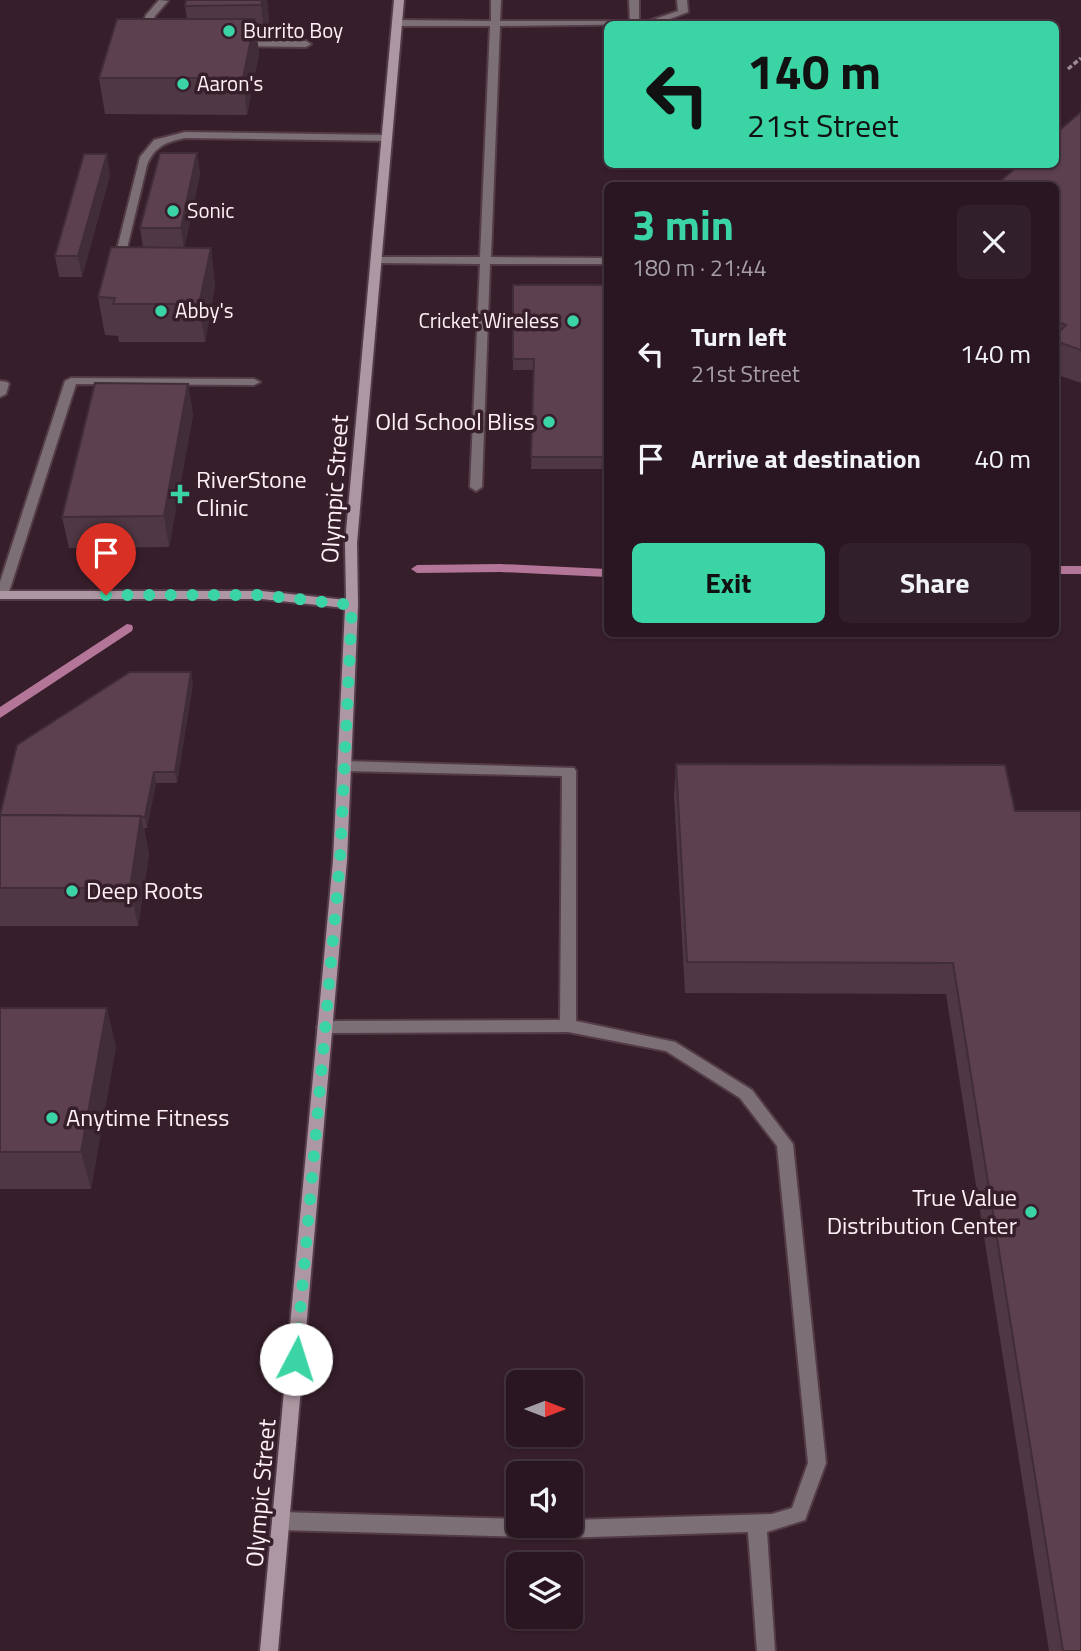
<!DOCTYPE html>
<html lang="en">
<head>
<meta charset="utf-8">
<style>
  body { margin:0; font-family:"Titillium Web",sans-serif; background:#311f29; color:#f1f3f6; height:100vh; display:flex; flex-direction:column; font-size:26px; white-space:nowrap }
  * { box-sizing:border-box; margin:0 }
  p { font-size:23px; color:#a59fa5 }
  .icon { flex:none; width:38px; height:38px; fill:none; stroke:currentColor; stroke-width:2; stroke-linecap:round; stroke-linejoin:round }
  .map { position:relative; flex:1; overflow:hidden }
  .details { position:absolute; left:604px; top:182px; width:455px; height:455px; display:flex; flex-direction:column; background:#291620; border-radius:10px; box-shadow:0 2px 5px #0004,0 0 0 2px #45353e }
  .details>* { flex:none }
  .banner { position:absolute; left:604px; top:21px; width:455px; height:147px; border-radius:10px; box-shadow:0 2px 5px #0004,0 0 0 2px #45353e; background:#3ad4a5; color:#111; overflow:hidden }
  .needle { width:46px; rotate:90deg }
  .fabs { position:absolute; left:506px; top:1370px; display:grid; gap:14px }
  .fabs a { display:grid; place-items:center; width:77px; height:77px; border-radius:10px; background:#291620; box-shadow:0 2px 5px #0004,0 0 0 2px #45353e; font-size:35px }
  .pin { position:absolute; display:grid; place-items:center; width:60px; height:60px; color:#fff; margin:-72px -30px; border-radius:50% 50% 50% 0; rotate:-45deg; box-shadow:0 0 7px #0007 }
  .pin .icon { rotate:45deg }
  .me { position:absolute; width:77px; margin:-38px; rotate:5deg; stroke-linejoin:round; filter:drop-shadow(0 0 5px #0008) }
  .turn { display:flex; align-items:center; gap:24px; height:147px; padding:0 28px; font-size:32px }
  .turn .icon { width:91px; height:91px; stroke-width:2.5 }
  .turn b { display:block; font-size:49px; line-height:60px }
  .round { display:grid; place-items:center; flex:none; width:74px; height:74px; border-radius:10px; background:#311f29 }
  .summary { display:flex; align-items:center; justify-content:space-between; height:119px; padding:0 28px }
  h1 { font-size:42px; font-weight:700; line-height:52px; color:#3ad4a5 }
  .action { display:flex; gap:14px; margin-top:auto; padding:14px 28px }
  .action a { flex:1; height:80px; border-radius:10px; background:#3ad4a5; color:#111; font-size:28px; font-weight:700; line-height:80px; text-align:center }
  .action a+a { background:#311f29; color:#f1f3f6 }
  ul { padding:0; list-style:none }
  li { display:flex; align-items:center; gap:21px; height:105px; padding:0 28px }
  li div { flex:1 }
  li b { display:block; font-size:26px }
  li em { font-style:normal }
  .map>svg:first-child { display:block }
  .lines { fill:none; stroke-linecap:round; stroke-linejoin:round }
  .stream { fill:#b47698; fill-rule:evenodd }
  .lane-casing { stroke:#533b47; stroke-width:4 }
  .secondary-casing { stroke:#533b47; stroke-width:4 }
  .path { stroke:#9d8993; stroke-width:3.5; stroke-dasharray:5 2.5; stroke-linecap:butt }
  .lane { fill:#7c6f75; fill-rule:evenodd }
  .secondary { fill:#ad97a2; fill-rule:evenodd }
  .wall { fill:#4f3743 }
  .shaded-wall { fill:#402d37 }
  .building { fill:#5c404e; stroke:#402d37; stroke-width:2 }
  .route { stroke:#3ad4a5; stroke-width:12; stroke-dasharray:0 21.6 }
  .poi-dot { fill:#3ad4a5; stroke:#371e2b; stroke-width:2.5 }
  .labels { text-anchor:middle; stroke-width:7; stroke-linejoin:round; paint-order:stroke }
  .far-poi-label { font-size:21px; fill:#fef0f6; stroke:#371e2b; text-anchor:start }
  .poi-label { font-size:24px; fill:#fef0f6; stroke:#371e2b; text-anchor:start }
  .street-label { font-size:24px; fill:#fef0f6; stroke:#371e2b }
</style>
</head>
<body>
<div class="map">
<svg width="1081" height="1651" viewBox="0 0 1081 1651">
  <rect width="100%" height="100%" fill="#371e2b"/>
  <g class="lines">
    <g class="stream">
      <polygon points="500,564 607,569 607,577 500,572 417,573 411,569 417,565"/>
      <rect x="1055" y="566" width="26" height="8"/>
      <polygon points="127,624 132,625 133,628 132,631 0,718 0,707"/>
    </g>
    <defs>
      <g id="lane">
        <polygon points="159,0 168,1 155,16 146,38 140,38 138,36 146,15"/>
        <polygon points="491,0 501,0 500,21 630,21 629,0 639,0 639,21 649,21 678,11 677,0 687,0 688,12 657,24 500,26 491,257 607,258 607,264 490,264 482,487 476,491 470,487 480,264 377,263 372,260 377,257 480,257 490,26 397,26 392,23 397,20 491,21"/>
        <polygon points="238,41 306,41 311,44 306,47 235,46 233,44"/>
        <path d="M185 132 387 135 392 138 387 141 185 138C166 142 155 146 147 165L123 265 118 268 114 267 113 265 140 157 154 140Z"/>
        <polygon points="71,378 254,379 260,382 254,385 76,384 8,595 6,598 0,599 0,582 65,381"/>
        <polygon points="0,381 7,382 9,384 6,394 0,397"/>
        <polygon points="344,761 574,768 576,771 576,1021 675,1042 752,1090 793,1144 826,1463 805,1520 767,1532 775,1651 757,1651 748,1532 560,1538 281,1530 275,1527 272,1521 275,1515 281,1512 518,1519 518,1526 570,1526 570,1520 772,1514 792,1508 808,1463 777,1146 740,1098 666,1051 568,1032 325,1033 320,1031 317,1027 320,1023 325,1021 560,1020 562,776 344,771 337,766"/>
      </g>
      <polygon id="secondary" points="394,0 404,0 357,543 358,605 347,860 278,1651 260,1651 333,860 345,608 262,599 0,599 0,591 262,591 346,600 345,543"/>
    </defs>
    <use href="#lane" class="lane-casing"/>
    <use href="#secondary" class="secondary-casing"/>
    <g class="path">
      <polyline points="1068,69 1081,58"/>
      <polyline points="928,186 931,183"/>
    </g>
    <use href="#lane" class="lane"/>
    <use href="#secondary" class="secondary"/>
  </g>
  <g class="wall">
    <polygon points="267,0 269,21 265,41 257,41 259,54 247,115 105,114 99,78 187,19 185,6"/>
    <polygon points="1081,112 1081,383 1055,374 1055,186"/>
    <polygon points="197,153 200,174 184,248 211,248 215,286 205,342 119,342 118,336 105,335 98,297 143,248 140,228"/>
    <polygon points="110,175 82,277 59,277 55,256"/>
    <polygon points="513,285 607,285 607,469 531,469 534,370 513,370"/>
    <polygon points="188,384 193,415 169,547 69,548 62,517"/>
    <polygon points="193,683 177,783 156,783 147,828 144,828 149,855 138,926 0,926 0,815"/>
    <polygon points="676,764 1015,811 1081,1651 1049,1651 946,994 685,993 674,795"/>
    <polygon points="0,1008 116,1046 91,1189 0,1189"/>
  </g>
  <g class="shaded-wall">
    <polygon points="262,0 267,0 269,21 265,41 261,5"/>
    <polygon points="255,19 259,54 247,115 243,78"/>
    <polygon points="197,153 200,174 184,250 181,228"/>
    <polygon points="107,154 110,175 82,277 78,256"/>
    <polygon points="211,248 215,286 205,342 199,304"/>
    <polygon points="188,384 193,415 169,547 164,516"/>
    <polygon points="191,672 193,683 177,783 175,772"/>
    <polygon points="154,772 156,783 147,828 145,817"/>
    <polygon points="141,816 149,855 138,926 130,888"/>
    <polygon points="107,1008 116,1046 91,1189 81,1152"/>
  </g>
  <g class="building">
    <polygon points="186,0 262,0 261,5 185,6"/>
    <polygon points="117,19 255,19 243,78 99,78"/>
    <polygon points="1081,112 1081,350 1055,341 1055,336 1066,325 1055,321 1055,186 995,186 1020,164 1055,164 1055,134"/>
    <polygon points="160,153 197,153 181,228 140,228"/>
    <polygon points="84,154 107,154 78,256 55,256"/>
    <polygon points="111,247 211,248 199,304 113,304 115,298 98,297"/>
    <polygon points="513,285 607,285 607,457 531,457 534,359 513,359"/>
    <polygon points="95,383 188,384 164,516 62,517"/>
    <polygon points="130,672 191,672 175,772 154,772 145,817 141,817 141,816 0,815 17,745"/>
    <polygon points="676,764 1005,765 1015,811 1081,811 1081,1651 1063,1651 953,963 687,962"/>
    <polygon points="0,815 141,816 130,888 0,888"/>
    <polygon points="0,1008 107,1008 81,1152 0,1152"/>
  </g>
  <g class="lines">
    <polyline class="route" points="106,595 261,595 352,605 340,860 296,1359"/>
  </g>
  <g class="poi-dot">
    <circle cx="229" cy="31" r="7"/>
    <circle cx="183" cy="84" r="7"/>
    <circle cx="173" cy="211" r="7"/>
    <circle cx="161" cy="311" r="7"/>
    <circle cx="573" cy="321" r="7"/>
    <circle cx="549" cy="422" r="7"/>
    <path d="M176.5 483.5h7v7h7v7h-7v7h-7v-7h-7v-7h7z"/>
    <circle cx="72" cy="891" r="7"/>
    <circle cx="52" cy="1118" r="7"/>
    <circle cx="1031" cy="1212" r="7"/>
  </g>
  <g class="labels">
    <g class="far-poi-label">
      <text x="243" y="38">Burrito Boy</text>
      <text x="197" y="91">Aaron's</text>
      <text x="187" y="218">Sonic</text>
      <text x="175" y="318">Abby's</text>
      <text x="559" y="328" text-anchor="end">Cricket Wireless</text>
    </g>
    <g class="poi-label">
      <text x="535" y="430" text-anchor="end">Old School Bliss</text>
      <text x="196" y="488">RiverStone<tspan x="196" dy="28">Clinic</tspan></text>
      <text x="86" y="899">Deep Roots</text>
      <text x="66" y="1126">Anytime Fitness</text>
      <text x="1017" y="1206" text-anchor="end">True Value<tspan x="1017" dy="28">Distribution Center</tspan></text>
    </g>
    <g class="street-label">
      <text transform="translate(335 489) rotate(-86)" y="8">Olympic Street</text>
      <text transform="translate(261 1493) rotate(-85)" y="8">Olympic Street</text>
    </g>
  </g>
</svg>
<div class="fabs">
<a><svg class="needle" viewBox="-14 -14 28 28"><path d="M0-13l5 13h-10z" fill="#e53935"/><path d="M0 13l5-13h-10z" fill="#a59fa5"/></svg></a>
<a><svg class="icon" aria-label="sound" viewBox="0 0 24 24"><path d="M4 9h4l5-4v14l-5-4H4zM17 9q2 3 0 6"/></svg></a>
<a><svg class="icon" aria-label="layers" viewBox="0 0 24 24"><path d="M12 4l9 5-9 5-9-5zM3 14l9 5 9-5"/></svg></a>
</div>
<div class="pin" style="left:106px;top:595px;background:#d93025"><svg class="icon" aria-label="arrive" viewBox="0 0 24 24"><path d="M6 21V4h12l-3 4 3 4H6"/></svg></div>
<svg class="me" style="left:296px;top:1359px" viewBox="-20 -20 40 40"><circle r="19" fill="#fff"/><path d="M0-13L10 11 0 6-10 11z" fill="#3ad4a5"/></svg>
<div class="banner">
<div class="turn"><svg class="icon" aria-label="left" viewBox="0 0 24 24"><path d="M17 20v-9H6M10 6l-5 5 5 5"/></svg><div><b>140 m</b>21st Street</div></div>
</div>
<section class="details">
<div class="summary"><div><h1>3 min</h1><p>180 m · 21:44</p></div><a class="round"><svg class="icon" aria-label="close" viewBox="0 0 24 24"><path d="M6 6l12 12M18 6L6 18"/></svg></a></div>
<ul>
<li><svg class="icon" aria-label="left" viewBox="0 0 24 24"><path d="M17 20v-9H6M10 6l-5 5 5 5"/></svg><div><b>Turn left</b><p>21st Street</p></div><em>140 m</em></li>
<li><svg class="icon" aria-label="arrive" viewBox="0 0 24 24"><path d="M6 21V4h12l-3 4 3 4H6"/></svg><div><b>Arrive at destination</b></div><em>40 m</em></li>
</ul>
<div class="action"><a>Exit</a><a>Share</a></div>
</section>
</div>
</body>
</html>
